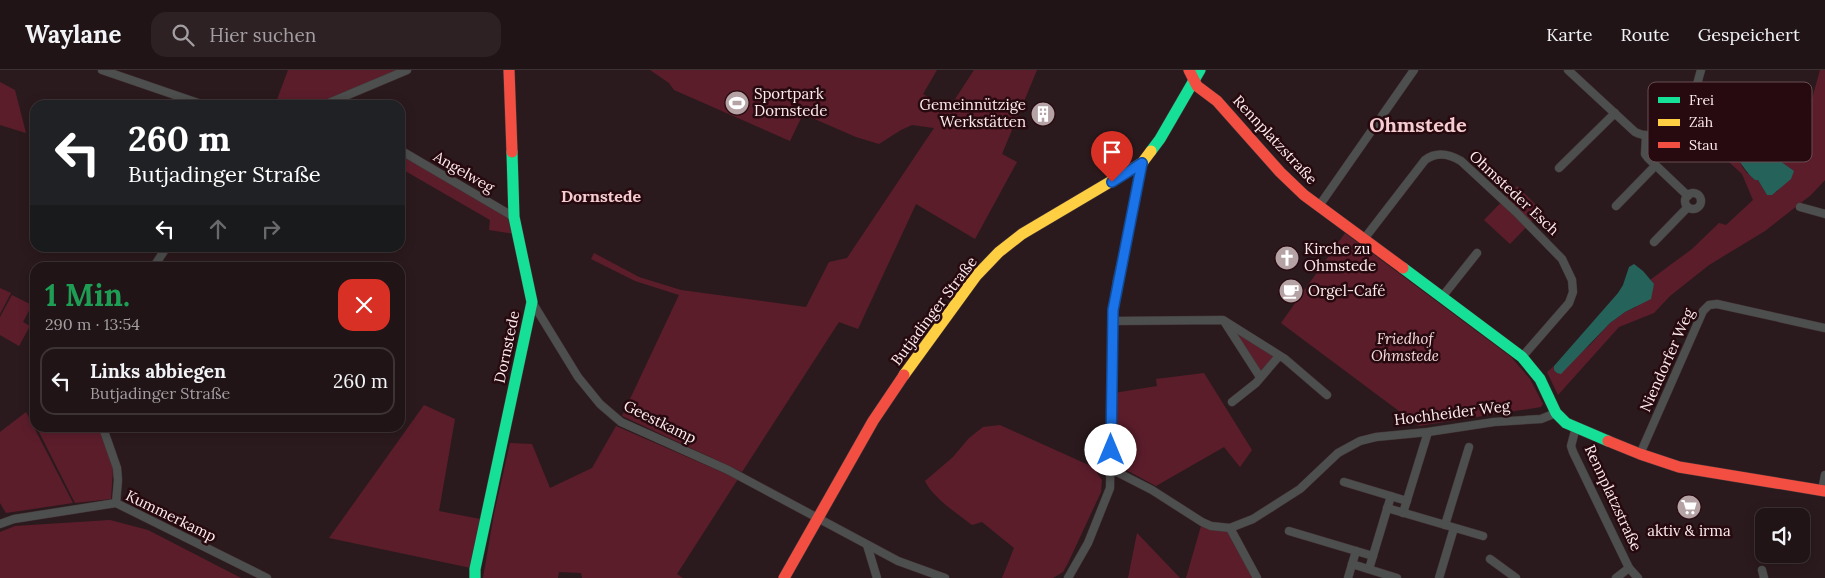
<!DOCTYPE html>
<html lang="de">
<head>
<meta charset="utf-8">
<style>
  body { margin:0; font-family:Lora,serif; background:#2d2123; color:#f1f3f6; height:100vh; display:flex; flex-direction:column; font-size:19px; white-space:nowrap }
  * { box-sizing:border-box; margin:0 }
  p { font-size:16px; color:#a29ea1 }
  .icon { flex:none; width:28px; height:28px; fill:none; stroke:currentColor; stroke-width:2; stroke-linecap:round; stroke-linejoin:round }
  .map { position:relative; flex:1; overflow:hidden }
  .panel { position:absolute; left:30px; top:192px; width:375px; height:170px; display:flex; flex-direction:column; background:#201416; border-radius:15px; box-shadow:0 2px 12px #0003,0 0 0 1px #3d3335 }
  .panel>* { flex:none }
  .guide { position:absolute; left:30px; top:30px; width:375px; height:152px; border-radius:15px; box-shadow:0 2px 12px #0003,0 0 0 1px #3d3335; background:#202124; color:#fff; overflow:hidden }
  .tools { position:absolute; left:1755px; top:438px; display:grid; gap:10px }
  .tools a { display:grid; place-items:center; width:55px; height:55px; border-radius:10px; background:#201416; box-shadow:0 2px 12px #0003,0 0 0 1px #3d3335; font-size:25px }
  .pin { position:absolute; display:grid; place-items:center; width:42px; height:42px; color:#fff; margin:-51px -21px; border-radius:50% 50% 50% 0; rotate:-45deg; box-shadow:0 0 5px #0007 }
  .pin .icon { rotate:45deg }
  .me { position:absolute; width:55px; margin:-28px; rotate:0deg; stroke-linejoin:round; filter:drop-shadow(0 0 4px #0008) }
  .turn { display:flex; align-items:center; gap:18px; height:105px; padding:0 15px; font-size:22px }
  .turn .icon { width:65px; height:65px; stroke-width:2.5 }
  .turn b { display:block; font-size:35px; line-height:42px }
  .lanes { display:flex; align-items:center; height:48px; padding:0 15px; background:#0003; justify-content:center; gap:25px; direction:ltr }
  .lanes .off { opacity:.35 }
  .round { display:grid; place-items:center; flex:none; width:52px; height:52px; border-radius:15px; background:#2d2123 }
  .summary { display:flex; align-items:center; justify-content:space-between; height:85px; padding:0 15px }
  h1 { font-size:30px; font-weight:800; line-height:38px; color:#1e9e55 }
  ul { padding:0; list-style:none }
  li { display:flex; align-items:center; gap:15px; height:68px; margin:0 10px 8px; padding:0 5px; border:2px solid #3d3335; border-radius:15px }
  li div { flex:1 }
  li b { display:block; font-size:19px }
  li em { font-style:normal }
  header { display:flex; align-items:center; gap:30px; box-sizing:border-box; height:70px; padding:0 25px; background:#201416; border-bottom:1px solid #3d3335 }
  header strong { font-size:24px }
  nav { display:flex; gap:28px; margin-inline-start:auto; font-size:18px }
  .search { width:350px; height:45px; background:#2d2123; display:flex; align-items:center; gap:12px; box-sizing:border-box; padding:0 18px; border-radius:15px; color:#a29ea1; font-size:19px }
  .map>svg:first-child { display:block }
  .green { fill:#5c1d2b; fill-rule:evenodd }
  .water { fill:#25625a }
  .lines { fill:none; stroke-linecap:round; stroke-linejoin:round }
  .street-casing { stroke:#433537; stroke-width:9 }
  .fast-casing { stroke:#433537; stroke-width:12 }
  .slow-casing { stroke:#433537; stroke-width:12 }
  .jam-casing { stroke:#433537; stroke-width:12 }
  .street { stroke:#4d4f4e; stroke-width:8 }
  .fast { stroke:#16e098; stroke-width:11 }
  .slow { stroke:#ffcf43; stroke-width:11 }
  .jam { stroke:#f24e42; stroke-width:11 }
  .route-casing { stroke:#114b97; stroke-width:12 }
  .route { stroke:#1a73e8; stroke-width:9 }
  .labels { text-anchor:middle; stroke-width:5; stroke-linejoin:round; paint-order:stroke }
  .poi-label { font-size:15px; fill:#feecee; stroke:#260a0f; text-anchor:start }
  .street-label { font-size:15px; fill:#feecee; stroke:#260a0f }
  .park-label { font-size:15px; font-style:italic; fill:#f7dcdf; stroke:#260a0f }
  .neighbourhood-label { font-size:16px; font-weight:bold; fill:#f6ccd0; stroke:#260a0f }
  .district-label { font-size:20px; font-weight:bold; fill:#f6ccd0; stroke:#260a0f }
  .key { fill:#260a0f; stroke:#674e52; stroke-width:1 }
  .key-label { font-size:14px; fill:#feecee }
</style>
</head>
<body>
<header>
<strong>Waylane</strong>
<div class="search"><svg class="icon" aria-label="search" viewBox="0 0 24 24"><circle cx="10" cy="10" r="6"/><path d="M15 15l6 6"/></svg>Hier suchen</div>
<nav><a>Karte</a><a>Route</a><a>Gespeichert</a></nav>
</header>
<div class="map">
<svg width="1825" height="508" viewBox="0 0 1825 508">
  <rect width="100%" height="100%" fill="#2b1a1d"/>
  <g class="green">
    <polygon points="288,0 399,0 322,34 275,35"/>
    <polygon points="650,0 937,0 923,24 948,40 974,0 1037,0 1002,84 1017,92 975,169 916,134 858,259 839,252 742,402 622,346 679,225 635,211 591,189 594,183 639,207 681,220 806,237 829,192 847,188 934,58 912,55 901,60 879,74 856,67 803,44 790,71 674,20 669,13"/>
    <path d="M1820 0H1825V110L1811 125 1765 161 1709 195 1670 226 1654 243 1619 257 1558 325 1547 302 1554 296 1555 300 1557 303 1590 275 1610 253 1625 242 1636 237 1654 215 1650 210 1692 179 1719 153 1726 155 1753 130 1742 104 1706 71 1701 63 1795 90ZM1741 95 1778 121 1767 125 1758 110H1755L1746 102Z"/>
    <polygon points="0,12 15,20 26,63 0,55"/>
    <polygon points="400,83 512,148 515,164 489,160 490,150 400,98"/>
    <polygon points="1517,116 1542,141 1510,174 1484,150"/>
    <polygon points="1345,163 1511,287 1530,309 1543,334 1541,337 1419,356 1281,253"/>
    <polygon points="0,218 11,223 0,244"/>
    <polygon points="12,225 32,235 23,252 30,256 19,276 0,265 0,247"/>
    <polygon points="1232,259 1275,286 1261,302"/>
    <polygon points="1204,303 1252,380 1240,397 1224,377 1156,416 1117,395 1114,323 1157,316 1156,309"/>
    <polygon points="424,335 455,349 439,441 480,449 471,498 329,468"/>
    <polygon points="26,342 73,433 6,443 0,433 0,362"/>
    <path d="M1000 355 1093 397 1102 410 1101 422 1068 493 1063 502 1053 508H1002L1014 478 982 452 972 455C958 444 933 428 925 411L953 387 969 368 983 357Z"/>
    <polygon points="616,356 738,409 677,504 683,508 582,508 581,503 559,502 558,508 483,508 494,444 510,373 532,374 550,418 592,398"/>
    <polygon points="37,358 99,358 113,398 111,429 75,433"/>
    <polygon points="110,450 148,460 241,508 0,508 0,462 15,456"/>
    <polygon points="1201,456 1220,461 1229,461 1254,508 1186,508"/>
    <polygon points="1137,463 1180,508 1128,508"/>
  </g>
  <g class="water">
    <path d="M1743 82 1780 91 1794 101 1791 109 1772 125H1767L1758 110H1755C1747 103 1743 97 1738 88Z"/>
    <polygon points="1634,194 1643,201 1654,214 1651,229 1625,242 1610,253 1561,304 1557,303 1554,300 1554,296 1618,223 1623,215 1629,197"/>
  </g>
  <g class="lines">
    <defs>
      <g id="street">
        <polyline points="102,0 204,35"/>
        <path d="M1568 0 1635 62C1658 74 1680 49 1691 30 1696 21 1698 10 1701 0"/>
        <polyline points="324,35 407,0"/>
        <polyline points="1646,66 1645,84 1648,88 1688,126"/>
        <polyline points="400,80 514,147"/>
        <polyline points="1559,98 1615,43"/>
        <circle cx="1693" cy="131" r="8"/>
        <polyline points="1319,136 1414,0"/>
        <polyline points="1616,136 1655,96"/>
        <polyline points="1800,137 1825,144"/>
        <path d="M1364 169 1425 90C1437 81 1449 84 1461 91L1516 142 1562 189 1572 210 1573 222 1569 233 1522 287"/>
        <polyline points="1654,172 1688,137"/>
        <polyline points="153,198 166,178"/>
        <polyline points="1442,227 1477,183"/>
        <polyline points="532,232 578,307 600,334 621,352 728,400 898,491 945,508"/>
        <polyline points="1112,251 1223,250 1285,289 1327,325"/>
        <polyline points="1224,251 1260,307"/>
        <polyline points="1232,332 1256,313 1279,286"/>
        <polyline points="1576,357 1571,376 1573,382 1629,498 1638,508"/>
        <polyline points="103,358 117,398 118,410 116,433"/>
        <polyline points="1640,384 1703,241 1709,235 1717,234 1825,258"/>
        <polyline points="1111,399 1152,420 1202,452 1211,456 1230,458 1253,449 1300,419 1338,383 1360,371 1376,367 1428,362 1494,352 1541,349 1556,343"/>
        <polyline points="1344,412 1407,431"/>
        <polyline points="1822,420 1825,405"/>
        <polyline points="1387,438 1483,466"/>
        <polyline points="1403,443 1428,362"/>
        <polyline points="0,454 14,449 116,433 267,508"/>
        <polyline points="1445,455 1469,377"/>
        <polyline points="1230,458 1257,508"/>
        <polyline points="1289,461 1373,486"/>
        <polyline points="867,475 877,508"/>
        <polyline points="1490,489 1516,508"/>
        <polyline points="1352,494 1397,508"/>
        <polyline points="1369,499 1391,426"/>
        <polyline points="1762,500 1764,508"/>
        <polyline points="1068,508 1088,473 1110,418 1113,240 1117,210 1136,130 1142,93"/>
        <polyline points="1348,508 1356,481"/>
        <polyline points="1439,508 1454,458"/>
        <polyline points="1616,508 1629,498"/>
      </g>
      <g id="fast">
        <polyline points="1151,81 1160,69 1200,0"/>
        <polyline points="1403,198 1522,287 1540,309 1556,343 1566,353 1608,371"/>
        <polyline points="475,508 475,499 532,232 514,147 512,82"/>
      </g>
      <polyline id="slow" points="904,305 976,206 999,182 1022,164 1142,93 1151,81"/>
      <g id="jam">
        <polyline points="509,0 512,82"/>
        <polyline points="1189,0 1197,16 1217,31 1280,102 1304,125 1403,198"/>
        <polyline points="1608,371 1640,384 1679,397 1825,421"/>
        <polyline points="784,508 873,351 904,305"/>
      </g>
    </defs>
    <use href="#street" class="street-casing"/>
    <use href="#fast" class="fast-casing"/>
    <use href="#slow" class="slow-casing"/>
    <use href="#jam" class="jam-casing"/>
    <use href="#street" class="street"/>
    <use href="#fast" class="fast"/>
    <use href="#slow" class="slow"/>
    <use href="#jam" class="jam"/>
  </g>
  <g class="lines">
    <defs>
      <polyline id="route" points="1111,380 1113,240 1142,93 1112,112"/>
    </defs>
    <use href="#route" class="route-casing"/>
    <use href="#route" class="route"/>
  </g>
  <defs>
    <symbol id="stadium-disc" viewBox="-11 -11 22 22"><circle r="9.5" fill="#b4a2a5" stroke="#260a0f"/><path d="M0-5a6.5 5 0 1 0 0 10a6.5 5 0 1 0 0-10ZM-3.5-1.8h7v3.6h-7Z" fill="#fff"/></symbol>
    <symbol id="building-disc" viewBox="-11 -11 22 22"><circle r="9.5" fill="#b4a2a5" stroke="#260a0f"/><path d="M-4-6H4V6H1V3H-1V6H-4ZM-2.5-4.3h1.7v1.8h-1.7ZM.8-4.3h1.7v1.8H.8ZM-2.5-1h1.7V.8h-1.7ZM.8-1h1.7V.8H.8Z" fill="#fff"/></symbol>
    <symbol id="church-disc" viewBox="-11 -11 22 22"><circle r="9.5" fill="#b4a2a5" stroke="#260a0f"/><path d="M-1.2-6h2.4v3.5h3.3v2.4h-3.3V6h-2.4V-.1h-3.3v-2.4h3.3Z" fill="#fff"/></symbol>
    <symbol id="cafe-disc" viewBox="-11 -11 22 22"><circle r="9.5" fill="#b4a2a5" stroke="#260a0f"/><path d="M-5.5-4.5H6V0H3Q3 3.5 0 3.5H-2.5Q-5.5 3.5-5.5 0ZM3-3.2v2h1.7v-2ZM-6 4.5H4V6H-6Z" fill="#fff"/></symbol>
    <symbol id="supermarket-disc" viewBox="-11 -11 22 22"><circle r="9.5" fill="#b4a2a5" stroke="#260a0f"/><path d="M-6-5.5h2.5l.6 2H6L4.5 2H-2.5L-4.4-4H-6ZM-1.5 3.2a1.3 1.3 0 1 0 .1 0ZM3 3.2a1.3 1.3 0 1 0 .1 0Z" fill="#fff"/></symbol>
  </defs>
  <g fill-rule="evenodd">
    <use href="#stadium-disc" x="723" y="19" width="28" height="28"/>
    <use href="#building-disc" x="1029" y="30" width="28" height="28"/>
    <use href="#church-disc" x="1273" y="174" width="28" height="28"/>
    <use href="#cafe-disc" x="1277" y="207" width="28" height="28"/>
    <use href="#supermarket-disc" x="1675" y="423" width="28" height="28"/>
  </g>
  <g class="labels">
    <g class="poi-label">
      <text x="754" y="29">Sportpark<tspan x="754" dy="17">Dornstede</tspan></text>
      <text x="1026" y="40" text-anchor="end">Gemeinnützige<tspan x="1026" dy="17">Werkstätten</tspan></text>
      <text x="1304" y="184">Kirche zu<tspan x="1304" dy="17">Ohmstede</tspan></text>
      <text x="1308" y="226">Orgel-Café</text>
      <text x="1689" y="466" text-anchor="middle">aktiv &amp; irma</text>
    </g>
    <g class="street-label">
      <text transform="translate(1275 70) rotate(47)" y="5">Rennplatzstraße</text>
      <text transform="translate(464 102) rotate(30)" y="5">Angelweg</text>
      <text transform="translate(1514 123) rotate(43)" y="5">Ohmsteder Esch</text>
      <text transform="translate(934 241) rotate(-53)" y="5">Butjadinger Straße</text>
      <text transform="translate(507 277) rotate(-78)" y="5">Dornstede</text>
      <text transform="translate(1667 290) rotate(-66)" y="5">Niendorfer Weg</text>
      <text transform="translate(1452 343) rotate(-7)" y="5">Hochheider Weg</text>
      <text transform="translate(660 352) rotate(26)" y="5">Geestkamp</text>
      <text transform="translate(1613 428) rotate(65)" y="5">Rennplatzstraße</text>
      <text transform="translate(171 446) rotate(26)" y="5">Kummerkamp</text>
    </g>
    <g class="park-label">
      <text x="1405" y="274">Friedhof<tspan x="1405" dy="17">Ohmstede</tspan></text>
    </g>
    <g class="neighbourhood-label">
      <text x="601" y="132">Dornstede</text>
    </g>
    <g class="district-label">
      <text x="1418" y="62">Ohmstede</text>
    </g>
  </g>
  <rect x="1648" y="12" width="164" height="80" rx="8" class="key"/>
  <rect x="1658" y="27" width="22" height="6" fill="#16e098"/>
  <rect x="1658" y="49" width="22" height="7" fill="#ffcf43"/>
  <rect x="1658" y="72" width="22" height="6" fill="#f24e42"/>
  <g class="key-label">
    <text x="1689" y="35">Frei</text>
    <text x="1689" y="57">Zäh</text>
    <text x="1689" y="80">Stau</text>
  </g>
</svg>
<div class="tools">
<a><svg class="icon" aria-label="sound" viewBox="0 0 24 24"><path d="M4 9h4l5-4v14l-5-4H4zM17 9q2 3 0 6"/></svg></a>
</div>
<div class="pin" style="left:1112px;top:112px;background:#d93025"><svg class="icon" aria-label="arrive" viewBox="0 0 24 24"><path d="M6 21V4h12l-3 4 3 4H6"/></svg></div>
<svg class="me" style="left:1111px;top:380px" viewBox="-20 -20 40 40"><circle r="19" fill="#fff"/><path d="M0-13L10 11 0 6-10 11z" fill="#1a73e8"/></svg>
<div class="guide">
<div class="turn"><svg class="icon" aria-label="left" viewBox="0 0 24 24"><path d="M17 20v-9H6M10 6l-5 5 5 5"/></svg><div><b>260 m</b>Butjadinger Straße</div></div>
<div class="lanes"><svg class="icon" aria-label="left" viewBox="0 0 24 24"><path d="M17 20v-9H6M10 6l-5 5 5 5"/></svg><svg class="icon off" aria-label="ahead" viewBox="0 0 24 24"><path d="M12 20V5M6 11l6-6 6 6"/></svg><svg class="icon off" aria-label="right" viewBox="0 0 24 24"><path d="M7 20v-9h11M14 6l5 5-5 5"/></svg></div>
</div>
<section class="panel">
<div class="summary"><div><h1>1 Min.</h1><p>290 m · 13:54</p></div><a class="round" style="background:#d93025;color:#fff"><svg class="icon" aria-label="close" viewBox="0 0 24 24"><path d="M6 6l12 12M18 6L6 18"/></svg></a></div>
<ul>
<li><svg class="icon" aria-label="left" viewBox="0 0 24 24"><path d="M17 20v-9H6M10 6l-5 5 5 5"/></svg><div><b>Links abbiegen</b><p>Butjadinger Straße</p></div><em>260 m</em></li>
</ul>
</section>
</div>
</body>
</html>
